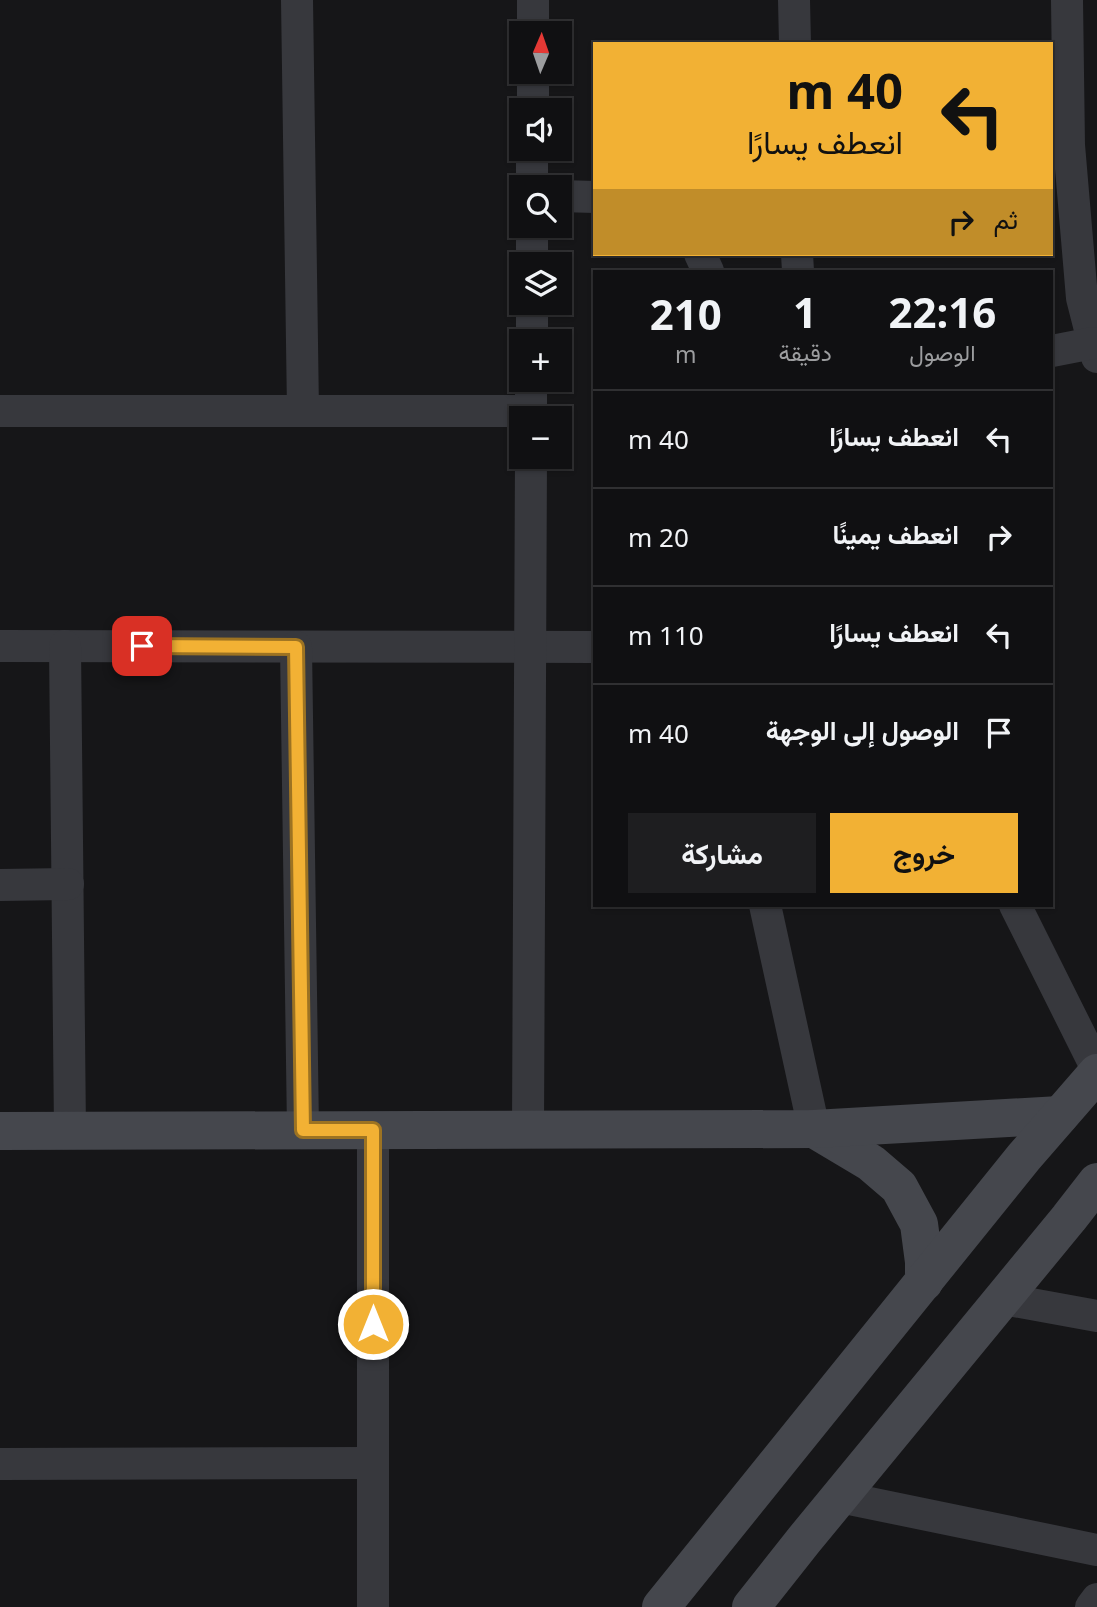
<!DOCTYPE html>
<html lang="ar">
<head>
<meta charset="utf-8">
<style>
  body { margin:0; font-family:"Noto Sans",Vazirmatn,sans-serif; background:#1e1e20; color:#f1f3f6; direction:rtl; height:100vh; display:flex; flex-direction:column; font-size:26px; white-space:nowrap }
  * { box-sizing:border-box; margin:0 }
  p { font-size:23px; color:#9c9d9f }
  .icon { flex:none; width:38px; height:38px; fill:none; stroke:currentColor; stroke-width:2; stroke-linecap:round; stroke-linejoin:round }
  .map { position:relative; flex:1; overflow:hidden; direction:ltr }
  .sheet { position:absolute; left:593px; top:270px; width:460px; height:637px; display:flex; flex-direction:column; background:#101012; border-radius:0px; box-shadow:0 2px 5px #0004,0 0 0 2px #303032; direction:rtl }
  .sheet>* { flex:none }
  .hud { position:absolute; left:593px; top:42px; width:460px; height:214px; border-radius:0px; box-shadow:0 2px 5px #0004,0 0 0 2px #303032; direction:rtl; background:#f2b134; color:#111; overflow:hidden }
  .needle { width:46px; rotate:2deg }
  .controls { position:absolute; left:509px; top:21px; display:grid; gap:14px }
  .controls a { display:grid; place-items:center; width:63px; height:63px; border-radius:0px; background:#101012; box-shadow:0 2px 5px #0004,0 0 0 2px #303032; font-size:35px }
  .pin { position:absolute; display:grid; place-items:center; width:60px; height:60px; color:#fff; margin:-30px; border-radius:14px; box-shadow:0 4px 10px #0006 }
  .me { position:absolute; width:77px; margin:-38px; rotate:0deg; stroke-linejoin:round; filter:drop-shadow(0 0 5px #0008) }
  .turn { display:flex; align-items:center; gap:24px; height:147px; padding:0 35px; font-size:32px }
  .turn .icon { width:91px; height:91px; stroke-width:2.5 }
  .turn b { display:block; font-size:49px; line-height:60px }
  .then { display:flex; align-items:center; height:66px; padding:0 35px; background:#0003; gap:14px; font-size:26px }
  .eta { display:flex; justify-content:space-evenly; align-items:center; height:119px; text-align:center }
  .eta b { font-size:42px; font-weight:700; line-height:49px }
  .cta { display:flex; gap:14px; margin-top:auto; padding:14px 35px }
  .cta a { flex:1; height:80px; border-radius:0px; background:#f2b134; color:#111; font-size:28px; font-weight:700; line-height:80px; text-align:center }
  .cta a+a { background:#1e1e20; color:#f1f3f6 }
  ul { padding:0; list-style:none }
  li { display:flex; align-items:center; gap:21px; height:98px; padding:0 35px; border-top:2px solid #303032 }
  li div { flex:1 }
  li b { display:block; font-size:26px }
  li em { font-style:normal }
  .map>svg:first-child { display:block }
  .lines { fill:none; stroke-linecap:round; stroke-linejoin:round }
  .street { stroke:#37383d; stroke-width:32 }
  .secondary { stroke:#45474d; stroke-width:38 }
  .route-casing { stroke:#9d7322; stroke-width:18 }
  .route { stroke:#f2b134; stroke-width:12 }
</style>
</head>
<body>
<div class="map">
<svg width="1097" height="1607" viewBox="0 0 1097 1607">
  <rect width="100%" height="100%" fill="#161618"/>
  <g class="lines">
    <g class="street">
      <polyline points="297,0 303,411"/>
      <polyline points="794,0 795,44"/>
      <polyline points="1067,0 1069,145 1082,298 1097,357"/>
      <polyline points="533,33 533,0"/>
      <polyline points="533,110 533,72"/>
      <polyline points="532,187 532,149"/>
      <polyline points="560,196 595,197"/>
      <polyline points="700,254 708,271"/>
      <polyline points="797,254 798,271"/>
      <polyline points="532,264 532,226"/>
      <polyline points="532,341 532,303"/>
      <polyline points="1052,351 1093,343"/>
      <polyline points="0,411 531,411"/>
      <polyline points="531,418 531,380"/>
      <polyline points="0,646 595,647"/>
      <polyline points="65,646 70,1131"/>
      <polyline points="296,647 303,1130"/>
      <polyline points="0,885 68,884"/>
      <polyline points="765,905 814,1129"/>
      <polyline points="1015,905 1097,1069"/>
      <polyline points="528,1129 531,457"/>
      <polyline points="1003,1299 1097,1316"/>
      <polyline points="0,1464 373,1463"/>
      <polyline points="840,1497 1097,1550"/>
      <polyline points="373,1607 373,1130"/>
      <polyline points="1091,1607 1097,1599"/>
    </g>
    <g class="secondary">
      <polyline points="814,1129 871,1163 899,1187 919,1224 924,1262 924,1282"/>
      <polyline points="0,1131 814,1129 1060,1115"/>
      <polyline points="661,1607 1024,1157 1097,1073"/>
      <polyline points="751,1607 804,1540 1069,1218 1097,1182"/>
    </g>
  </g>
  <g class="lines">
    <defs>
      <polyline id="route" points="142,646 296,647 303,1130 373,1130 373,1324"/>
    </defs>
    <use href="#route" class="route-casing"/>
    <use href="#route" class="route"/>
  </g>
</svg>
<div class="controls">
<a><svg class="needle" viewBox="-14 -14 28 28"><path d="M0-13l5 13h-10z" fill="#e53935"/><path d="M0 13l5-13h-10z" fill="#9c9d9f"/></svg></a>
<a><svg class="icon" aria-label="sound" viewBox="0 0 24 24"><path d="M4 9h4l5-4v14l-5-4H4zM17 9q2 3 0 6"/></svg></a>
<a><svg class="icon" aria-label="search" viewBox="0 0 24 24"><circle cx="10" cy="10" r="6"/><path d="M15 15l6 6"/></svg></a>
<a><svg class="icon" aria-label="layers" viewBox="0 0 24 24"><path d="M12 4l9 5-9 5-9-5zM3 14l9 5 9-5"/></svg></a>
<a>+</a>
<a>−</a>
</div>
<div class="pin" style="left:142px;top:646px;background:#d93025"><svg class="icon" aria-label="arrive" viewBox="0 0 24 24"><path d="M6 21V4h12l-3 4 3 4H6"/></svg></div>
<svg class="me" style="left:373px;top:1324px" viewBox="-20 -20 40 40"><circle r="17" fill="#f2b134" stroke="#fff" stroke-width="3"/><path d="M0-11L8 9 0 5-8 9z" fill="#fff"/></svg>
<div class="hud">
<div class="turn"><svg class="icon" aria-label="left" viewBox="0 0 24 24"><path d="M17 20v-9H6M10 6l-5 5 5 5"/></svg><div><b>40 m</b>انعطف يسارًا</div></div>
<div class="then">ثم<svg class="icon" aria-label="right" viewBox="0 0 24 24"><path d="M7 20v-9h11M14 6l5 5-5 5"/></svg></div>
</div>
<section class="sheet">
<div class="eta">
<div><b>22:16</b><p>الوصول</p></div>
<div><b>1</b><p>دقيقة</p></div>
<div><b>210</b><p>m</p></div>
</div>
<ul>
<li><svg class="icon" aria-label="left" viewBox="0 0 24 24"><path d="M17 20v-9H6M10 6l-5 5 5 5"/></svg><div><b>انعطف يسارًا</b></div><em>40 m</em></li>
<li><svg class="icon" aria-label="right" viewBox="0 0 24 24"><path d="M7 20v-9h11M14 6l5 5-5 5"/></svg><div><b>انعطف يمينًا</b></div><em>20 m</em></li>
<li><svg class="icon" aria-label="left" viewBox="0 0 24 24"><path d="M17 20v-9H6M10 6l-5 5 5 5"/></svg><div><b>انعطف يسارًا</b></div><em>110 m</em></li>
<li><svg class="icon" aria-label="arrive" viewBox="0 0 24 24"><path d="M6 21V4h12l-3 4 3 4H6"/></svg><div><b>الوصول إلى الوجهة</b></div><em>40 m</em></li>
</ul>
<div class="cta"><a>خروج</a><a>مشاركة</a></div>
</section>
</div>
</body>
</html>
